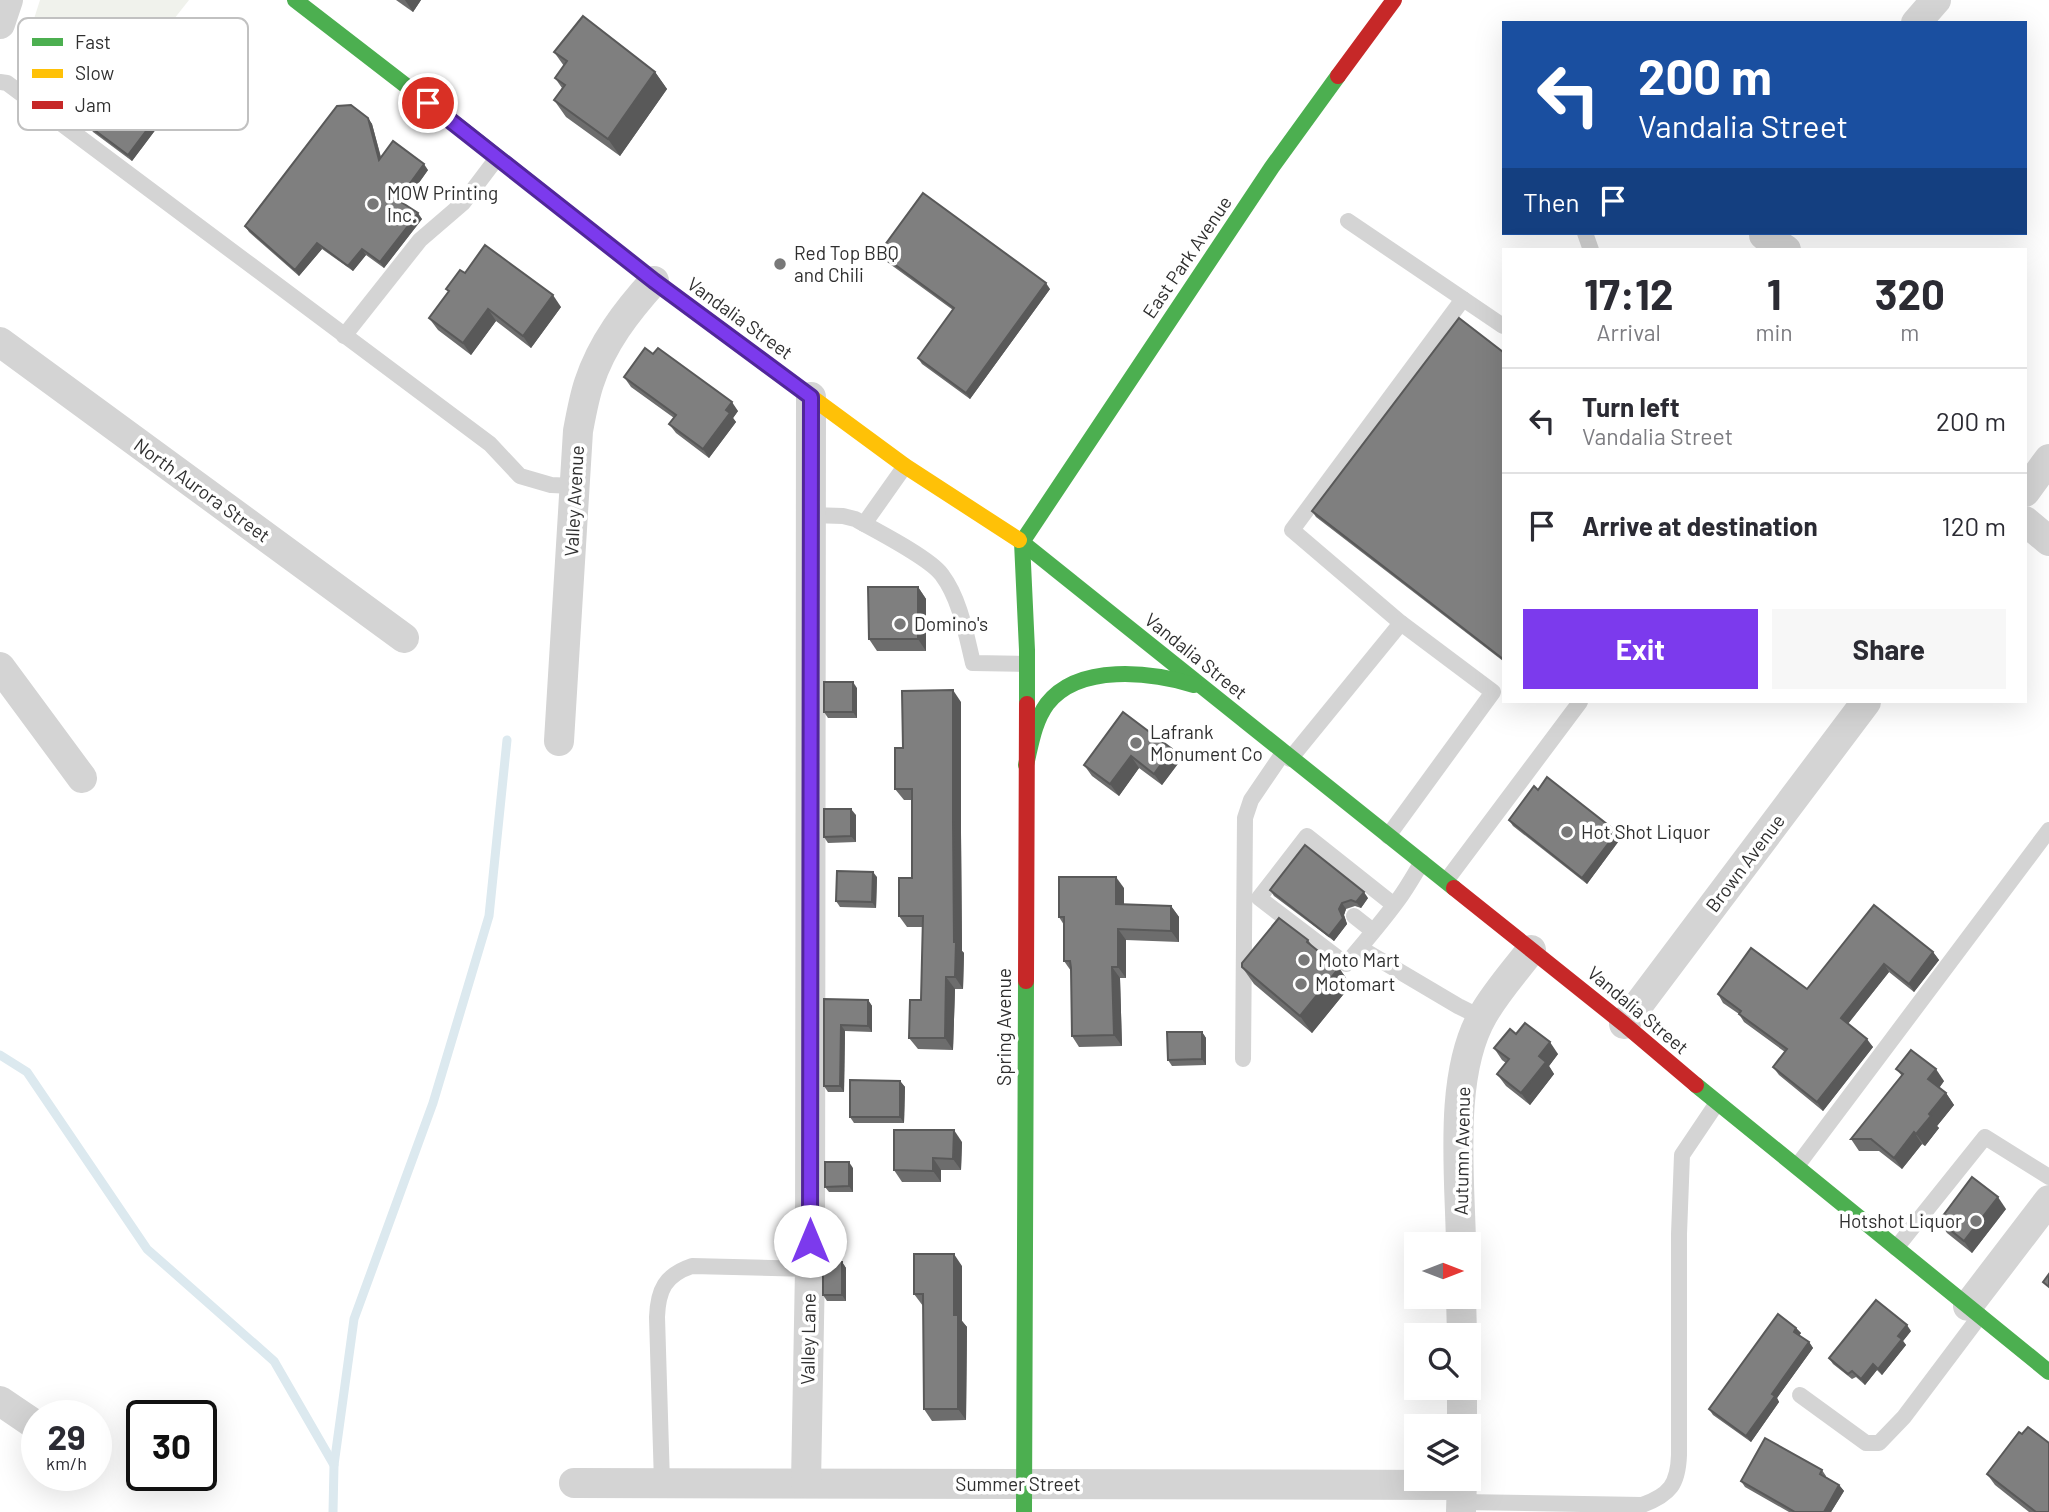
<!DOCTYPE html>
<html lang="en">
<head>
<meta charset="utf-8">
<style>
  body { margin:0; font-family:Barlow,sans-serif; background:#f7f7f7; color:#2b2b33; height:100vh; display:flex; flex-direction:column; font-size:26px; white-space:nowrap }
  * { box-sizing:border-box; margin:0 }
  p { font-size:23px; color:#7c7c81 }
  .icon { flex:none; width:38px; height:38px; fill:none; stroke:currentColor; stroke-width:2; stroke-linecap:round; stroke-linejoin:round }
  .map { position:relative; flex:1; overflow:hidden }
  .sheet { position:absolute; left:1502px; top:248px; width:525px; height:455px; display:flex; flex-direction:column; background:#fff; border-radius:0px; box-shadow:0 7px 28px #0002 }
  .sheet>* { flex:none }
  .top-card { position:absolute; left:1502px; top:21px; width:525px; height:214px; border-radius:0px; box-shadow:0 7px 28px #0002; background:#1a4fa0; color:#fff; overflow:hidden }
  .needle { width:46px; rotate:90deg }
  .fabs { position:absolute; left:1404px; top:1232px; display:grid; gap:14px }
  .fabs a { display:grid; place-items:center; width:77px; height:77px; border-radius:0px; background:#fff; box-shadow:0 7px 28px #0002; font-size:35px }
  .speed { position:absolute; left:21px; top:1400px; display:flex; gap:14px; font-size:35px; font-weight:700; text-align:center }
  .speed>* { display:grid; place-content:center; width:91px; height:91px; border-radius:50%; background:#fff; box-shadow:0 7px 28px #0002; line-height:1 }
  .speed small { font-size:18px; font-weight:400 }
  .speed .limit { border:4px solid #111; border-radius:10px; background:#fff; color:#111 }
  .pin { position:absolute; display:grid; place-items:center; width:60px; height:60px; color:#fff; margin:-30px; border:4px solid #fff; border-radius:50%; box-shadow:0 2px 7px #0007 }
  .me { position:absolute; width:77px; margin:-38px; rotate:0deg; stroke-linejoin:round; filter:drop-shadow(0 0 5px #0008) }
  .turn { display:flex; align-items:center; gap:24px; height:147px; padding:0 21px; font-size:32px }
  .turn .icon { width:91px; height:91px; stroke-width:2.5 }
  .turn b { display:block; font-size:49px; line-height:60px }
  .then { display:flex; align-items:center; height:66px; padding:0 21px; background:#0003; gap:14px; font-size:26px }
  .eta { display:flex; justify-content:space-evenly; align-items:center; height:119px; text-align:center }
  .eta b { font-size:42px; font-weight:700; line-height:49px }
  .button { display:flex; gap:14px; margin-top:auto; padding:14px 21px }
  .button a { flex:1; height:80px; border-radius:0px; background:#7c3aed; color:#fff; font-size:28px; font-weight:700; line-height:80px; text-align:center }
  .button a+a { background:#f7f7f7; color:#2b2b33 }
  ul { padding:0; list-style:none }
  li { display:flex; align-items:center; gap:21px; height:105px; padding:0 21px; border-top:2px solid #e1e1e2 }
  li div { flex:1 }
  li b { display:block; font-size:26px }
  li em { font-style:normal }
  .map>svg:first-child { display:block }
  .grass { fill:#f0f2ec }
  .lines { fill:none; stroke-linecap:round; stroke-linejoin:round }
  .stream { stroke:#dce9ef; stroke-width:9 }
  .lane { stroke:#d4d4d4; stroke-width:16 }
  .street { stroke:#d4d4d4; stroke-width:30 }
  .fast { stroke:#4caf50; stroke-width:16 }
  .slow { stroke:#ffc107; stroke-width:16 }
  .jam { stroke:#c62828; stroke-width:16 }
  .wall { fill:#6d6d6d }
  .shaded-wall { fill:#595959 }
  .building { fill:#7f7f7f; stroke:#595959; stroke-width:2 }
  .route-casing { stroke:#51269a; stroke-width:18 }
  .route { stroke:#7c3aed; stroke-width:12 }
  .poi-dot { fill:#787878; stroke:#fff; stroke-width:2.5 }
  .labels { text-anchor:middle; stroke-width:7; stroke-linejoin:round; paint-order:stroke }
  .poi-label { font-size:19px; fill:#2f2f2f; stroke:#fff; text-anchor:start }
  .street-label { font-size:19px; fill:#2f2f2f; stroke:#fff }
  .key { fill:#fff; stroke:#c1c1c1; stroke-width:2 }
  .key-label { font-size:19px; fill:#2f2f2f }
</style>
</head>
<body>
<div class="map">
<svg width="2049" height="1512" viewBox="0 0 2049 1512">
  <rect width="100%" height="100%" fill="#fff"/>
  <polygon class="grass" points="40,0 189,0 140,62 115,45 111,47 102,58 80,43 44,89 18,69"/>
  <g class="lines">
    <g class="stream">
      <polyline points="0,1055 27,1072 147,1249 274,1361 334,1465 333,1512"/>
      <polyline points="334,1465 354,1319 433,1103 489,916 507,740"/>
    </g>
    <g class="lane">
      <polyline points="0,82 7,83 490,444 520,476 551,485 574,486"/>
      <polyline points="1348,221 1503,326"/>
      <polyline points="1585,233 1591,250"/>
      <polyline points="344,336 420,240 463,203 497,158"/>
      <path d="M811 515 843 516 855 519C875 530 930 558 942 575 960 599 966 634 973 663L1027 664"/>
      <polyline points="864,524 905,466"/>
      <polyline points="1290,759 1401,623 1292,530 1463,299"/>
      <polyline points="1388,836 1493,692 1401,623"/>
      <polyline points="1446,881 1580,702"/>
      <path d="M1394 905 1307 836 1259 898 1346 964C1364 943 1382 922 1398 900 1407 888 1414 875 1422 862"/>
      <polyline points="1354,916 1373,931"/>
      <polyline points="1360,948 1458,1006 1482,1018"/>
      <polyline points="1243,1059 1245,818 1251,800 1283,753"/>
      <polyline points="1797,1166 2049,830"/>
      <polyline points="1896,1248 1985,1137 2049,1177"/>
      <polyline points="1800,1395 1866,1443 1879,1443 1904,1417 1980,1316"/>
      <path d="M662 1483 657 1317C658 1290 665 1275 692 1266L810 1269"/>
      <path d="M1461 1502 1642 1505C1670 1495 1678 1484 1679 1455V1234L1682 1155 1717 1103"/>
    </g>
    <g class="street">
      <polyline points="1916,23 1936,0"/>
      <polyline points="0,24 8,0"/>
      <polyline points="1764,233 1764,235 1786,250"/>
      <polyline points="0,342 404,638"/>
      <polyline points="2025,492 2049,459"/>
      <polyline points="2025,521 2049,541"/>
      <polyline points="0,667 82,778"/>
      <path d="M559 741 578 431C581 415 584 398 589 383 602 343 627 311 654 281"/>
      <polyline points="1624,1024 1866,702"/>
      <path d="M1461 1244C1460 1177 1448 1075 1483 1015 1496 992 1515 971 1531 950"/>
      <polyline points="1461,1297 1462,1335"/>
      <polyline points="1968,1306 2049,1200"/>
      <polyline points="1462,1388 1462,1426"/>
      <polyline points="0,1401 37,1426"/>
      <polyline points="574,1483 1462,1485"/>
      <polyline points="806,1483 810,1269 811,397"/>
      <polyline points="1461,1512 1462,1479"/>
    </g>
    <g class="fast">
      <polyline points="295,0 466,132 654,281 784,377"/>
      <polyline points="1019,540 1454,888"/>
      <polyline points="1027,704 1027,650 1022,542 1272,167 1338,76"/>
      <path d="M1026 765C1031 744 1034 722 1047 704 1079 663 1151 672 1194 685"/>
      <polyline points="1696,1085 2049,1372"/>
      <polyline points="1024,1512 1026,981"/>
    </g>
    <polyline class="slow" points="784,377 905,466 1019,540"/>
    <g class="jam">
      <polyline points="1338,76 1394,0"/>
      <polyline points="1454,888 1624,1024 1696,1085"/>
      <polyline points="1026,981 1027,704"/>
    </g>
  </g>
  <g class="wall">
    <polygon points="396,0 421,0 413,12"/>
    <polygon points="554,52 655,72 667,89 620,156 566,117 554,100 562,88 555,78 564,66"/>
    <polygon points="201,58 205,64 132,161 93,132 89,126"/>
    <polygon points="368,118 372,124 381,157 428,170 404,204 422,219 384,268 366,255 353,271 322,249 299,276 249,232 245,226"/>
    <polygon points="879,253 1050,289 970,399 922,364 918,358 953,310 883,259"/>
    <polygon points="465,273 561,307 531,348 496,321 471,355 438,330 429,318 449,292 446,289"/>
    <polygon points="1503,352 1503,661 1316,517 1312,511"/>
    <polygon points="624,377 738,411 733,418 736,422 709,458 676,433 669,424 674,418 631,387"/>
    <polygon points="918,587 926,599 926,651 877,651 869,639"/>
    <polygon points="857,688 857,718 828,718 824,712"/>
    <polygon points="961,702 961,833 962,951 964,953 963,989 955,989 953,1050 918,1049 909,1038 921,1000 923,927 907,927 899,916 912,878 912,800 904,800 895,789 903,748"/>
    <polygon points="1172,749 1180,761 1162,785 1139,768 1119,796 1092,776 1084,765"/>
    <polygon points="856,815 856,842 828,843 824,837"/>
    <polygon points="1509,820 1621,838 1587,884 1513,826"/>
    <polygon points="877,877 876,908 840,907 836,901"/>
    <polygon points="1124,888 1124,904 1171,906 1179,917 1179,942 1126,940 1126,978 1120,978 1122,1046 1079,1047 1072,1036 1071,971 1064,961 1064,925 1059,917"/>
    <polygon points="1270,890 1368,898 1361,908 1355,906 1346,909 1344,915 1347,924 1334,941 1274,896"/>
    <polygon points="1874,905 1933,952 1939,960 1914,992 1889,972 1848,1024 1873,1047 1823,1111 1779,1075 1773,1067 1785,1052 1744,1022 1739,1014 1723,1003 1718,994 1807,989"/>
    <polygon points="1308,940 1313,947 1339,968 1351,985 1312,1033 1254,984 1242,967"/>
    <polygon points="824,999 868,1000 872,1006 872,1032 845,1031 844,1092 828,1092 824,1086"/>
    <polygon points="1202,1032 1206,1038 1206,1065 1172,1066 1168,1060"/>
    <polygon points="1516,1034 1558,1054 1549,1066 1554,1074 1530,1105 1506,1086 1497,1074 1506,1063 1502,1060 1494,1048"/>
    <polygon points="1896,1069 1944,1081 1939,1088 1946,1093 1954,1105 1937,1126 1939,1128 1925,1146 1922,1144 1902,1169 1879,1151 1859,1151 1851,1139 1902,1076"/>
    <polygon points="900,1081 905,1087 904,1123 854,1123 850,1117"/>
    <polygon points="962,1142 961,1170 941,1170 941,1182 902,1182 894,1170"/>
    <polygon points="853,1168 853,1192 829,1192 825,1187"/>
    <polygon points="2006,1209 1972,1253 1947,1233 1939,1221"/>
    <polygon points="842,1262 846,1268 846,1301 827,1301 823,1295"/>
    <polygon points="962,1266 962,1321 967,1327 966,1420 932,1421 924,1409 923,1306 914,1294"/>
    <polygon points="1796,1328 1801,1333 1799,1336 1809,1342 1813,1348 1777,1398 1779,1402 1751,1442 1713,1415 1709,1409"/>
    <polygon points="1911,1331 1903,1341 1906,1345 1882,1375 1877,1370 1865,1385 1856,1377 1852,1379 1833,1364 1829,1358"/>
    <polygon points="2022,1434 2049,1512 2029,1512 1995,1485 1987,1474"/>
    <polygon points="1822,1470 1826,1476 1826,1477 1839,1485 1844,1491 1831,1512 1789,1512 1745,1487 1741,1481"/>
  </g>
  <g class="shaded-wall">
    <polygon points="405,0 421,0 413,12"/>
    <polygon points="201,58 205,64 132,161 128,155"/>
    <polygon points="655,72 667,89 620,156 608,139"/>
    <polygon points="368,118 372,124 383,166 379,160"/>
    <polygon points="424,164 428,170 402,206 398,200"/>
    <polygon points="418,213 422,219 384,268 380,262"/>
    <polygon points="317,243 322,249 299,276 295,270"/>
    <polygon points="362,249 366,255 353,271 348,266"/>
    <polygon points="1046,283 1050,289 970,399 966,393"/>
    <polygon points="553,295 561,307 531,348 523,336"/>
    <polygon points="488,309 496,321 471,355 463,343"/>
    <polygon points="732,402 738,411 733,418 736,422 709,458 703,449 726,410"/>
    <polygon points="918,587 926,599 926,651 918,639"/>
    <polygon points="853,682 857,688 857,718 853,712"/>
    <polygon points="953,690 961,702 961,833 962,951 964,953 963,989 955,977 953,821"/>
    <polygon points="1172,749 1180,761 1162,785 1154,774"/>
    <polygon points="1131,756 1139,768 1119,796 1110,784"/>
    <polygon points="851,809 856,815 856,842 851,836"/>
    <polygon points="1617,832 1621,838 1587,884 1582,878"/>
    <polygon points="873,872 877,877 876,908 872,902"/>
    <polygon points="1116,877 1124,888 1124,915 1116,904"/>
    <polygon points="1364,892 1368,898 1361,908 1356,902"/>
    <polygon points="1342,903 1346,909 1344,915 1347,924 1334,941 1329,936"/>
    <polygon points="1171,906 1179,917 1179,942 1171,931"/>
    <polygon points="1118,929 1126,940 1126,978 1118,967"/>
    <polygon points="1933,952 1939,960 1914,992 1909,984"/>
    <polygon points="1884,964 1889,972 1846,1026 1841,1018"/>
    <polygon points="1112,967 1120,978 1122,1046 1114,1035"/>
    <polygon points="1339,968 1351,985 1312,1033 1300,1016"/>
    <polygon points="946,977 955,989 953,1050 945,1038"/>
    <polygon points="868,1000 872,1006 872,1032 868,1026"/>
    <polygon points="841,1025 845,1031 844,1092 840,1086"/>
    <polygon points="1202,1032 1206,1038 1206,1065 1202,1059"/>
    <polygon points="1867,1039 1873,1047 1823,1111 1817,1102"/>
    <polygon points="1550,1042 1558,1054 1549,1066 1554,1074 1530,1105 1521,1093 1539,1056"/>
    <polygon points="1936,1069 1944,1081 1937,1091 1928,1079"/>
    <polygon points="900,1081 905,1087 904,1123 900,1117"/>
    <polygon points="1946,1093 1954,1105 1937,1126 1939,1128 1925,1146 1916,1134 1929,1114"/>
    <polygon points="954,1130 962,1142 961,1170 953,1159"/>
    <polygon points="1914,1132 1922,1144 1902,1169 1894,1158"/>
    <polygon points="933,1158 941,1170 941,1182 933,1171"/>
    <polygon points="849,1162 853,1168 853,1192 849,1186"/>
    <polygon points="1998,1197 2006,1209 1972,1253 1964,1241"/>
    <polygon points="954,1254 962,1266 962,1321 967,1327 966,1420 958,1409 954,1315"/>
    <polygon points="842,1262 846,1268 846,1301 842,1295"/>
    <polygon points="1907,1325 1911,1331 1903,1341 1906,1345 1882,1375 1878,1369 1898,1336"/>
    <polygon points="1796,1328 1801,1333 1798,1337 1794,1332"/>
    <polygon points="1809,1342 1813,1348 1777,1398 1779,1402 1751,1442 1746,1436 1772,1394"/>
    <polygon points="1873,1364 1877,1370 1865,1385 1861,1379"/>
    <polygon points="1839,1485 1844,1491 1831,1512 1824,1512"/>
  </g>
  <g class="building">
    <polygon points="583,16 655,72 608,139 554,100 565,85 555,78 567,61 554,52"/>
    <polygon points="161,28 201,58 128,155 89,126"/>
    <polygon points="351,105 368,118 379,160 393,141 424,164 398,200 418,213 380,262 362,249 348,266 317,243 295,270 245,226 337,106"/>
    <polygon points="923,193 1046,283 966,393 918,358 954,308 879,253"/>
    <polygon points="485,245 553,295 523,336 488,309 463,343 429,318 449,291 446,289 460,270 465,273"/>
    <polygon points="1459,318 1503,352 1503,659 1312,511"/>
    <polygon points="645,348 653,354 658,348 732,402 726,410 730,413 703,449 669,424 676,415 624,377"/>
    <polygon points="868,587 918,587 918,639 869,639"/>
    <rect x="824" y="682" width="29" height="30"/>
    <polygon points="953,690 953,821 954,942 956,942 955,977 946,977 945,1038 909,1038 910,1000 921,1000 923,916 899,916 899,878 912,878 912,789 895,789 895,748 903,748 902,691"/>
    <polygon points="1123,712 1172,749 1154,774 1131,756 1110,784 1084,765"/>
    <polygon points="1547,777 1617,832 1582,878 1509,820 1534,786 1538,790"/>
    <polygon points="824,809 851,809 851,836 824,837"/>
    <polygon points="1305,845 1364,892 1356,902 1351,900 1342,903 1339,909 1343,918 1329,936 1270,890"/>
    <polygon points="837,871 873,872 872,902 836,901"/>
    <polygon points="1059,877 1116,877 1116,904 1171,906 1171,931 1118,929 1118,967 1112,967 1114,1035 1072,1036 1071,968 1070,961 1064,961 1064,917 1059,917"/>
    <polygon points="1874,905 1933,952 1909,984 1884,964 1841,1018 1867,1039 1817,1102 1773,1067 1787,1049 1739,1014 1741,1011 1718,994 1751,948 1807,989"/>
    <polygon points="1279,918 1308,940 1307,942 1339,968 1300,1016 1242,967 1242,963"/>
    <polygon points="824,999 868,1000 868,1026 841,1025 840,1086 824,1086"/>
    <polygon points="1525,1023 1550,1042 1539,1056 1546,1062 1521,1093 1497,1074 1509,1059 1494,1048 1510,1029 1516,1034"/>
    <polygon points="1167,1032 1202,1032 1202,1059 1168,1060"/>
    <polygon points="1911,1050 1936,1069 1928,1079 1946,1093 1929,1114 1931,1116 1916,1134 1914,1132 1894,1158 1871,1139 1851,1139 1903,1074 1896,1069"/>
    <polygon points="850,1080 900,1081 900,1117 850,1117"/>
    <polygon points="894,1130 954,1130 953,1159 933,1158 933,1171 894,1170"/>
    <polygon points="825,1162 849,1162 849,1186 825,1187"/>
    <polygon points="1972,1177 1998,1197 1964,1241 1939,1221"/>
    <polygon points="914,1254 954,1254 954,1315 958,1315 958,1409 924,1409 923,1294 914,1294"/>
    <rect x="823" y="1262" width="19" height="33"/>
    <polygon points="2049,1274 2049,1287 2043,1282"/>
    <polygon points="1876,1300 1907,1325 1898,1336 1902,1339 1878,1369 1873,1364 1861,1379 1852,1371 1848,1374 1829,1358"/>
    <polygon points="1778,1314 1796,1328 1794,1332 1809,1342 1772,1394 1775,1396 1746,1436 1709,1409"/>
    <polygon points="2028,1427 2049,1443 2049,1512 2036,1512 1987,1474 2019,1432 2022,1434"/>
    <polygon points="1765,1438 1822,1470 1820,1474 1839,1485 1824,1512 1795,1512 1741,1481"/>
  </g>
  <g class="lines">
    <defs>
      <polyline id="route" points="428,103 654,281 811,397 810,1241"/>
    </defs>
    <use href="#route" class="route-casing"/>
    <use href="#route" class="route"/>
  </g>
  <g class="poi-dot">
    <circle cx="373" cy="204" r="7"/>
    <circle cx="780" cy="264" r="7"/>
    <circle cx="900" cy="624" r="7"/>
    <circle cx="1136" cy="743" r="7"/>
    <circle cx="1567" cy="832" r="7"/>
    <circle cx="1304" cy="960" r="7"/>
    <circle cx="1301" cy="984" r="7"/>
    <circle cx="1976" cy="1221" r="7"/>
  </g>
  <g class="labels">
    <g class="poi-label">
      <text x="387" y="200">MOW Printing<tspan x="387" dy="22">Inc.</tspan></text>
      <text x="794" y="260">Red Top BBQ<tspan x="794" dy="22">and Chili</tspan></text>
      <text x="914" y="631">Domino's</text>
      <text x="1150" y="739">Lafrank<tspan x="1150" dy="22">Monument Co</tspan></text>
      <text x="1581" y="839">Hot Shot Liquor</text>
      <text x="1318" y="967">Moto Mart</text>
      <text x="1315" y="991">Motomart</text>
      <text x="1962" y="1228" text-anchor="end">Hotshot Liquor</text>
    </g>
    <g class="street-label">
      <text transform="translate(1187 257) rotate(-56)" y="7">East Park Avenue</text>
      <text transform="translate(740 318) rotate(36)" y="7">Vandalia Street</text>
      <text transform="translate(202 490) rotate(36)" y="7">North Aurora Street</text>
      <text transform="translate(574 501) rotate(-87)" y="7">Valley Avenue</text>
      <text transform="translate(1196 656) rotate(39)" y="7">Vandalia Street</text>
      <text transform="translate(1745 863) rotate(-53)" y="7">Brown Avenue</text>
      <text transform="translate(1638 1010) rotate(40)" y="7">Vandalia Street</text>
      <text transform="translate(1004 1027) rotate(-90)" y="7">Spring Avenue</text>
      <text transform="translate(1462 1151) rotate(-89)" y="7">Autumn Avenue</text>
      <text transform="translate(808 1339) rotate(-89)" y="7">Valley Lane</text>
      <text x="1018" y="1491">Summer Street</text>
    </g>
  </g>
  <rect x="18" y="18" width="230" height="112" rx="10" class="key"/>
  <rect x="32" y="38" width="31" height="8" fill="#4caf50"/>
  <rect x="32" y="69" width="31" height="9" fill="#ffc107"/>
  <rect x="32" y="101" width="31" height="8" fill="#c62828"/>
  <g class="key-label">
    <text x="75" y="49">Fast</text>
    <text x="75" y="80">Slow</text>
    <text x="75" y="112">Jam</text>
  </g>
</svg>
<div class="fabs">
<a><svg class="needle" viewBox="-14 -14 28 28"><path d="M0-13l5 13h-10z" fill="#e53935"/><path d="M0 13l5-13h-10z" fill="#7c7c81"/></svg></a>
<a><svg class="icon" aria-label="search" viewBox="0 0 24 24"><circle cx="10" cy="10" r="6"/><path d="M15 15l6 6"/></svg></a>
<a><svg class="icon" aria-label="layers" viewBox="0 0 24 24"><path d="M12 4l9 5-9 5-9-5zM3 14l9 5 9-5"/></svg></a>
</div>
<div class="speed"><div>29<small>km/h</small></div><div class="limit">30</div></div>
<div class="pin" style="left:428px;top:103px;background:#d93025"><svg class="icon" aria-label="arrive" viewBox="0 0 24 24"><path d="M6 21V4h12l-3 4 3 4H6"/></svg></div>
<svg class="me" style="left:810px;top:1241px" viewBox="-20 -20 40 40"><circle r="19" fill="#fff"/><path d="M0-13L10 11 0 6-10 11z" fill="#7c3aed"/></svg>
<div class="top-card">
<div class="turn"><svg class="icon" aria-label="left" viewBox="0 0 24 24"><path d="M17 20v-9H6M10 6l-5 5 5 5"/></svg><div><b>200 m</b>Vandalia Street</div></div>
<div class="then">Then<svg class="icon" aria-label="arrive" viewBox="0 0 24 24"><path d="M6 21V4h12l-3 4 3 4H6"/></svg></div>
</div>
<section class="sheet">
<div class="eta">
<div><b>17:12</b><p>Arrival</p></div>
<div><b>1</b><p>min</p></div>
<div><b>320</b><p>m</p></div>
</div>
<ul>
<li><svg class="icon" aria-label="left" viewBox="0 0 24 24"><path d="M17 20v-9H6M10 6l-5 5 5 5"/></svg><div><b>Turn left</b><p>Vandalia Street</p></div><em>200 m</em></li>
<li><svg class="icon" aria-label="arrive" viewBox="0 0 24 24"><path d="M6 21V4h12l-3 4 3 4H6"/></svg><div><b>Arrive at destination</b></div><em>120 m</em></li>
</ul>
<div class="button"><a>Exit</a><a>Share</a></div>
</section>
</div>
</body>
</html>
